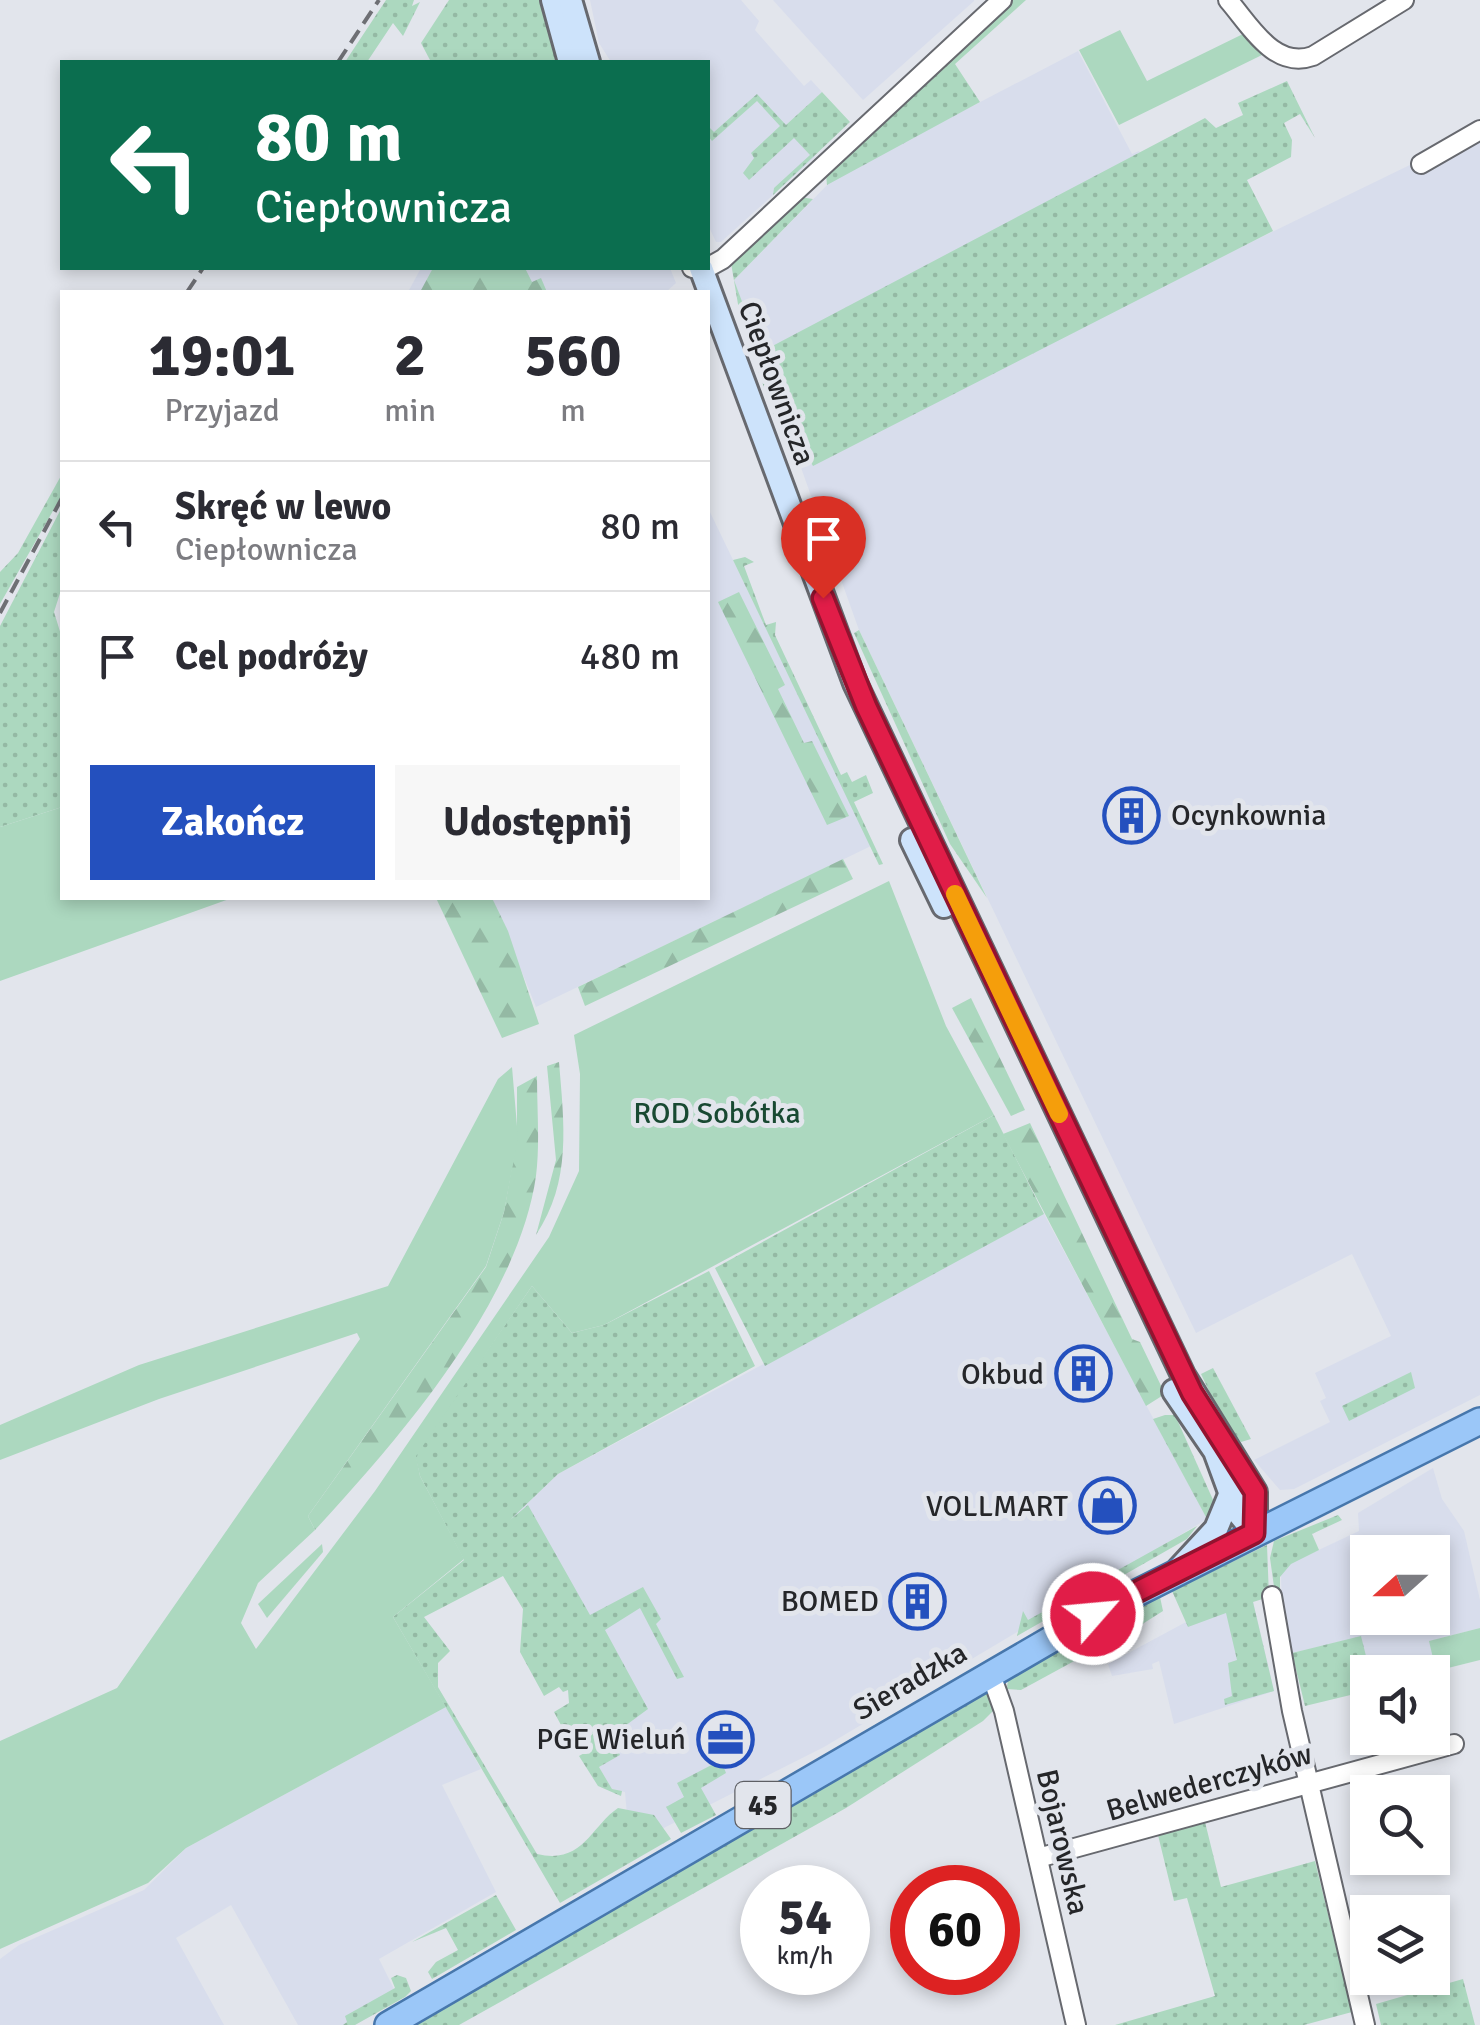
<!DOCTYPE html>
<html lang="pl">
<head>
<meta charset="utf-8">
<style>
  body { margin:0; font-family:Signika,sans-serif; background:#f7f7f7; color:#2b2b33; height:100vh; display:flex; flex-direction:column; font-size:38px; white-space:nowrap }
  * { box-sizing:border-box; margin:0 }
  p { font-size:32px; color:#7c7c81 }
  .icon { flex:none; width:55px; height:55px; fill:none; stroke:currentColor; stroke-width:2; stroke-linecap:round; stroke-linejoin:round }
  .map { position:relative; flex:1; overflow:hidden }
  .side { position:absolute; left:60px; top:290px; width:650px; height:610px; display:flex; flex-direction:column; background:#fff; border-radius:0px; box-shadow:0 5px 15px #0003 }
  .side>* { flex:none }
  .hud { position:absolute; left:60px; top:60px; width:650px; height:210px; border-radius:0px; box-shadow:0 5px 15px #0003; background:#0b6e4f; color:#fff; overflow:hidden }
  .needle { width:65px; rotate:249deg }
  .buttons { position:absolute; left:1350px; top:1535px; display:grid; gap:20px }
  .buttons a { display:grid; place-items:center; width:100px; height:100px; border-radius:0px; background:#fff; box-shadow:0 5px 15px #0003; font-size:50px }
  .speed { position:absolute; left:740px; top:1865px; display:flex; gap:20px; font-size:50px; font-weight:700; text-align:center }
  .speed>* { display:grid; place-content:center; width:130px; height:130px; border-radius:50%; background:#fff; box-shadow:0 5px 15px #0003; line-height:1 }
  .speed small { font-size:25px; font-weight:400 }
  .speed .limit { border:15px solid #d22; background:#fff; color:#111 }
  .pin { position:absolute; display:grid; place-items:center; width:85px; height:85px; color:#fff; margin:-102px -42px; border-radius:50% 50% 50% 0; rotate:-45deg; box-shadow:0 0 10px #0007 }
  .pin .icon { rotate:45deg }
  .me { position:absolute; width:110px; margin:-55px; rotate:63deg; stroke-linejoin:round; filter:drop-shadow(0 0 8px #0008) }
  .turn { display:flex; align-items:center; gap:35px; height:210px; padding:0 30px; font-size:45px }
  .turn .icon { width:130px; height:130px; stroke-width:2.5 }
  .turn b { display:block; font-size:70px; line-height:85px }
  .eta { display:flex; justify-content:space-evenly; align-items:center; height:170px; text-align:center }
  .eta b { font-size:60px; font-weight:700; line-height:70px }
  .button { display:flex; gap:20px; margin-top:auto; padding:20px 30px }
  .button a { flex:1; height:115px; border-radius:0px; background:#2450be; color:#fff; font-size:40px; font-weight:700; line-height:115px; text-align:center }
  .button a+a { background:#f7f7f7; color:#2b2b33 }
  ul { padding:0; list-style:none }
  li { display:flex; align-items:center; gap:30px; height:130px; padding:0 30px; border-top:2px solid #e1e1e2 }
  li div { flex:1 }
  li b { display:block; font-size:38px }
  li em { font-style:normal }
  .map>svg:first-child { display:block }
  .built { fill:#d8ddec; fill-rule:evenodd }
  .grass { fill:url(#grass-dots) }
  .forest { fill:url(#forest-firs) }
  .garden { fill:#acd8bf }
  .lines { fill:none; stroke-linecap:round; stroke-linejoin:round }
  .minor-casing { stroke:#67696f; stroke-width:22 }
  .secondary-casing { stroke:#67696f; stroke-width:28 }
  .primary-casing { stroke:#4777ac; stroke-width:30 }
  .minor { stroke:#fff; stroke-width:18 }
  .secondary { stroke:#cde3fb; stroke-width:22 }
  .primary { stroke:#9bc7f8; stroke-width:25 }
  .rail { stroke:#6e6f74; stroke-width:4; stroke-dasharray:15 8; stroke-linecap:butt }
  .route-casing { stroke:#92132f; stroke-width:25 }
  .route { stroke:#e11d48; stroke-width:18 }
  .slow { stroke:#f59e0b; stroke-width:18 }
  .labels { text-anchor:middle; stroke-width:10; stroke-linejoin:round; paint-order:stroke }
  .shield { fill:#e2e5ec; stroke:#5e5f64; stroke-width:2.5 }
  .shield-label { font-size:28px; font-weight:bold; fill:#252629 }
  .street-label { font-size:30px; fill:#252629; stroke:#e2e5ec }
  .poi-label { font-size:30px; fill:#252629; stroke:#e2e5ec; text-anchor:end }
  .park-label { font-size:30px; fill:#184932; stroke:#e2e5ec }
</style>
</head>
<body>
<div class="map">
<svg width="1480" height="2025" viewBox="0 0 1480 2025">
  <defs>
    <pattern id="grass-dots" width="8" height="8" patternUnits="userSpaceOnUse" patternTransform="scale(2.5)"><rect width="8" height="8" fill="#acd8bf"/><path d="M2 2h.1M6 6h.1" fill="none" stroke="#94b9a4" stroke-width="1.8" stroke-linecap="round"/></pattern>
    <pattern id="forest-firs" width="22" height="20" patternUnits="userSpaceOnUse" patternTransform="scale(2.5)"><rect width="22" height="20" fill="#acd8bf"/><path d="M5 1l3.5 6h-7zM16 11l3.5 6h-7z" fill="#94b9a4"/></pattern>
  </defs>
  <rect width="100%" height="100%" fill="#e2e5ec"/>
  <g class="built">
    <polygon points="590,0 741,0 759,21 755,30 804,86 811,80 822,92 786,125 815,157 721,242 716,242 708,225 708,62 611,62 599,43"/>
    <polygon points="773,0 974,0 974,1 863,100"/>
    <polygon points="1078,51 1132,154 1139,151 1198,268 1416,162 1480,138 1480,1395 1294,1489 1280,1490 1254,1460 1330,1422 1320,1401 1326,1398 1315,1373 1391,1336 1352,1254 1196,1333 859,630 734,280 833,179"/>
    <polygon points="421,268 670,268 676,283 666,292 408,292"/>
    <polygon points="708,508 871,846 536,1007 492,898 708,898"/>
    <polygon points="1044,1214 1207,1519 824,1747 642,1839 627,1815 625,1792 612,1789 599,1767 619,1754 493,1536 558,1474"/>
    <path d="M1433 1468 1442 1499 1464 1531 1480 1600V1628L1430 1641 1436 1671 1428 1672H1370L1360 1637 1292 1653 1282 1612 1281 1574 1291 1563 1359 1531 1358 1513ZM1368 1552H1432V1618H1368Z"/>
    <polygon points="1238,1594 1253,1601 1274,1691 1174,1724 1159,1661 1152,1664 1153,1669 1112,1676 1108,1664"/>
    <polygon points="446,1707 481,1769 442,1785 496,1892 379,1959 399,1999 355,2025 298,2025 231,1905 176,1938 224,2025 0,2025 0,1959 19,1945 144,1890 186,1848"/>
  </g>
  <g class="grass">
    <polygon points="386,0 414,0 412,6 420,2 403,36 393,23 367,62 345,62"/>
    <polygon points="449,0 548,0 565,62 431,62 421,43"/>
    <polygon points="1012,0 1026,0 955,64 980,102 827,185 826,174"/>
    <polygon points="1287,81 1315,138 1300,114 1284,123 1292,140 1291,157 1247,180 1273,231 813,466 805,452 790,458 758,371 766,368 762,357 754,359 745,335 753,332 761,352 1205,118 1216,128 1243,115 1238,103"/>
    <polygon points="822,92 850,122 773,195 774,188 810,155 794,138 749,180 743,173 754,158 751,153 780,126 757,101 712,141 708,136 708,126 714,132 757,94 786,125"/>
    <polygon points="800,197 813,199 734,280 747,315 740,316 731,263"/>
    <polygon points="62,474 62,495 0,604 0,572 18,553"/>
    <polygon points="62,507 62,587 54,612 62,638 62,807 0,827 0,626"/>
    <polygon points="745,557 754,562 744,566 766,625 776,622 775,635 841,775 847,772 852,782 866,775 873,793 854,802 883,864 879,865 733,560"/>
    <polygon points="859,630 987,898 950,844 854,633"/>
    <polygon points="994,1115 1044,1214 765,1366 715,1268"/>
    <path d="M709 1271 755 1366 558 1474 510 1520 528 1505 590 1615 643 1587 661 1619 656 1624 684 1677 677 1679 640 1608 605 1630 648 1709 610 1737 620 1755 599 1767 612 1789 622 1791 621 1796 598 1786 579 1756 593 1748 588 1740 593 1733 569 1740 554 1712 569 1703 568 1690 563 1692 559 1687 544 1696 520 1652 523 1609 503 1576 424 1617 450 1651 438 1663V1687L537 1854C583 1865 591 1826 618 1808L654 1815 671 1839 560 1903 393 1617 464 1560 420 1476 415 1455 532 1286 572 1333 604 1325Z"/>
    <polygon points="1213,1368 1251,1439 1241,1442 1219,1412 1201,1374"/>
    <polygon points="1411,1372 1415,1388 1349,1421 1342,1406"/>
    <polygon points="1165,1415 1175,1415 1214,1502 1207,1519 1153,1419"/>
    <polygon points="1338,1515 1342,1520 1312,1534 1319,1550 1291,1564 1280,1577 1280,1593 1275,1594 1270,1558 1274,1541"/>
    <polygon points="1197,1526 1187,1539 1017,1636 1023,1611 1028,1620"/>
    <polygon points="1267,1545 1269,1597 1253,1602 1274,1691 1225,1705 1224,1699 1232,1696 1228,1663 1237,1660 1226,1613 1188,1627 1172,1591"/>
    <polygon points="1160,1597 1163,1611 1144,1623 1021,1690 1007,1689 1008,1678"/>
    <polygon points="1361,1636 1370,1672 1367,1691 1305,1706 1292,1653"/>
    <polygon points="987,1690 993,1711 983,1721 846,1808 459,2025 415,2025"/>
    <polygon points="721,1760 726,1773 701,1788 716,1815 681,1833 666,1807 684,1797 677,1783"/>
    <polygon points="1205,1822 1221,1887 1315,1861 1352,2012 1304,2025 1115,2025 1215,1996 1187,1898 1174,1901 1158,1835"/>
    <polygon points="496,1895 516,1930 432,1979 428,1972 436,1962 458,1950 446,1928 412,1942"/>
    <polygon points="397,1975 406,1978 411,1991 405,1997 355,2025 343,2025 347,2022 345,2016 395,1988 391,1978"/>
    <polygon points="1463,1979 1475,2025 1381,2025 1376,2004"/>
  </g>
  <g class="forest">
    <polygon points="433,268 525,268 532,282 541,278 547,292 420,292"/>
    <polygon points="739,592 785,685 778,689 804,743 812,741 849,816 827,825 718,602"/>
    <polygon points="843,859 853,879 585,1006 578,987"/>
    <polygon points="436,898 492,898 508,931 539,1024 502,1038"/>
    <polygon points="971,998 1025,1110 1011,1116 952,1008"/>
    <path d="M559 1062C564 1124 572 1181 536 1235L556 1160 547 1066Z"/>
    <path d="M537 1076C537 1109 540 1144 536 1176 518 1302 399 1439 315 1530L308 1516 486 1267 504 1212 517 1138V1087Z"/>
    <polygon points="1030,1123 1132,1339 1140,1342 1165,1394 1146,1406 1003,1134"/>
    <polygon points="322,1544 323,1552 267,1618 258,1604"/>
  </g>
  <g class="garden">
    <polygon points="1120,30 1147,81 1243,34 1262,55 1119,125 1079,50"/>
    <polygon points="62,807 62,898 232,898 0,981 0,827"/>
    <polygon points="889,881 946,1026 994,1115 604,1325 572,1333 532,1286 416,1456 420,1476 464,1559 393,1617 446,1707 186,1848 148,1883 0,1949 0,1741 117,1688 360,1339 357,1333 159,1399 0,1460 0,1425 139,1365 388,1286 498,1079 512,1067 518,1138 504,1212 486,1266 308,1516 315,1530 258,1583 241,1623 256,1649 375,1491 549,1237 579,1171 580,1074 574,1035"/>
    <polygon points="1480,1628 1480,1660 1436,1671 1429,1641"/>
  </g>
  <g class="lines">
    <defs>
      <g id="minor">
        <path d="M1228 0C1250 25 1274 70 1313 56L1404 0"/>
        <polyline points="1421,164 1480,130"/>
        <polyline points="692,268 703,270 723,259 1002,0"/>
        <polyline points="1272,1596 1292,1711 1365,2025"/>
        <polyline points="990,1672 1004,1711 1076,2025"/>
        <polyline points="1038,1858 1454,1744"/>
      </g>
      <g id="secondary">
        <polyline points="553,0 570,62"/>
        <polyline points="570,0 588,62"/>
        <polyline points="701,268 855,683 1183,1375 1255,1492 1255,1533"/>
        <polyline points="912,840 944,906"/>
        <polyline points="1174,1391 1215,1451 1237,1511 1255,1533"/>
        <polyline points="1179,1569 1216,1529 1230,1495"/>
      </g>
      <polyline id="primary" points="388,2025 1093,1615 1480,1421"/>
    </defs>
    <use href="#minor" class="minor-casing"/>
    <use href="#secondary" class="secondary-casing"/>
    <use href="#primary" class="primary-casing"/>
    <use href="#minor" class="minor"/>
    <use href="#secondary" class="secondary"/>
    <use href="#primary" class="primary"/>
    <g class="rail">
      <polyline points="338,62 379,0"/>
      <polyline points="187,292 203,268"/>
      <polyline points="0,613 62,498"/>
    </g>
  </g>
  <g class="lines">
    <defs>
      <polyline id="route" points="823,598 866,706 1192,1393 1255,1492 1254,1533 1093,1614"/>
    </defs>
    <use href="#route" class="route-casing"/>
    <use href="#route" class="route"/>
    <polyline class="slow" points="955,894 1059,1114"/>
  </g>
  <defs>
    <symbol id="building-ring" viewBox="-11 -11 22 22"><circle r="9.5" fill="#e2e5ec" stroke="#2450be" stroke-width="1.5"/><path d="M-4-6H4V6H1V3H-1V6H-4ZM-2.5-4.3h1.7v1.8h-1.7ZM.8-4.3h1.7v1.8H.8ZM-2.5-1h1.7V.8h-1.7ZM.8-1h1.7V.8H.8Z" fill="#2450be"/></symbol>
    <symbol id="shop-ring" viewBox="-11 -11 22 22"><circle r="9.5" fill="#e2e5ec" stroke="#2450be" stroke-width="1.5"/><path d="M-5-2.5h2.3a2.7 3.5 0 0 1 5.4 0H5L5.5 6h-11ZM-1.5-2.5h3a1.5 2.3 0 0 0-3 0Z" fill="#2450be"/></symbol>
    <symbol id="office-ring" viewBox="-11 -11 22 22"><circle r="9.5" fill="#e2e5ec" stroke="#2450be" stroke-width="1.5"/><path d="M-6-3h4V-5.5h4V-3h4V5H-6ZM-1-4.5V-3h2v-1.5ZM-6 0V1H6V0Z" fill="#2450be"/></symbol>
  </defs>
  <g fill-rule="evenodd">
    <use href="#building-ring" x="1100" y="784" width="63" height="63"/>
    <use href="#building-ring" x="1052" y="1342" width="63" height="63"/>
    <use href="#shop-ring" x="1076" y="1474" width="63" height="63"/>
    <use href="#building-ring" x="886" y="1570" width="63" height="63"/>
    <use href="#office-ring" x="694" y="1708" width="63" height="63"/>
  </g>
  <g class="labels">
    <rect class="shield" x="735.5" y="1782" width="55" height="46" rx="8"/>
    <g class="shield-label">
      <text x="763" y="1815">45</text>
    </g>
    <g class="street-label">
      <text transform="translate(777 383) rotate(70)" y="10">Ciepłownicza</text>
      <text transform="translate(910 1681) rotate(-30)" y="10">Sieradzka</text>
      <text transform="translate(1209 1782) rotate(-16)" y="10">Belwederczyków</text>
      <text transform="translate(1063 1842) rotate(77)" y="10">Bojarowska</text>
    </g>
    <g class="poi-label">
      <text x="1171" y="825" text-anchor="start">Ocynkownia</text>
      <text x="1044" y="1384">Okbud</text>
      <text x="1068" y="1516">VOLLMART</text>
      <text x="879" y="1611">BOMED</text>
      <text x="686" y="1749">PGE Wieluń</text>
    </g>
    <g class="park-label">
      <text x="717" y="1123">ROD Sobótka</text>
    </g>
  </g>
</svg>
<div class="buttons">
<a><svg class="needle" viewBox="-14 -14 28 28"><path d="M0-13l5 13h-10z" fill="#e53935"/><path d="M0 13l5-13h-10z" fill="#7c7c81"/></svg></a>
<a><svg class="icon" aria-label="sound" viewBox="0 0 24 24"><path d="M4 9h4l5-4v14l-5-4H4zM17 9q2 3 0 6"/></svg></a>
<a><svg class="icon" aria-label="search" viewBox="0 0 24 24"><circle cx="10" cy="10" r="6"/><path d="M15 15l6 6"/></svg></a>
<a><svg class="icon" aria-label="layers" viewBox="0 0 24 24"><path d="M12 4l9 5-9 5-9-5zM3 14l9 5 9-5"/></svg></a>
</div>
<div class="speed"><div>54<small>km/h</small></div><div class="limit">60</div></div>
<div class="pin" style="left:823px;top:598px;background:#d93025"><svg class="icon" aria-label="arrive" viewBox="0 0 24 24"><path d="M6 21V4h12l-3 4 3 4H6"/></svg></div>
<svg class="me" style="left:1093px;top:1614px" viewBox="-20 -20 40 40"><circle r="17" fill="#e11d48" stroke="#fff" stroke-width="3"/><path d="M0-11L8 9 0 5-8 9z" fill="#fff"/></svg>
<div class="hud">
<div class="turn"><svg class="icon" aria-label="left" viewBox="0 0 24 24"><path d="M17 20v-9H6M10 6l-5 5 5 5"/></svg><div><b>80 m</b>Ciepłownicza</div></div>
</div>
<section class="side">
<div class="eta">
<div><b>19:01</b><p>Przyjazd</p></div>
<div><b>2</b><p>min</p></div>
<div><b>560</b><p>m</p></div>
</div>
<ul>
<li><svg class="icon" aria-label="left" viewBox="0 0 24 24"><path d="M17 20v-9H6M10 6l-5 5 5 5"/></svg><div><b>Skręć w lewo</b><p>Ciepłownicza</p></div><em>80 m</em></li>
<li><svg class="icon" aria-label="arrive" viewBox="0 0 24 24"><path d="M6 21V4h12l-3 4 3 4H6"/></svg><div><b>Cel podróży</b></div><em>480 m</em></li>
</ul>
<div class="button"><a>Zakończ</a><a>Udostępnij</a></div>
</section>
</div>
</body>
</html>
